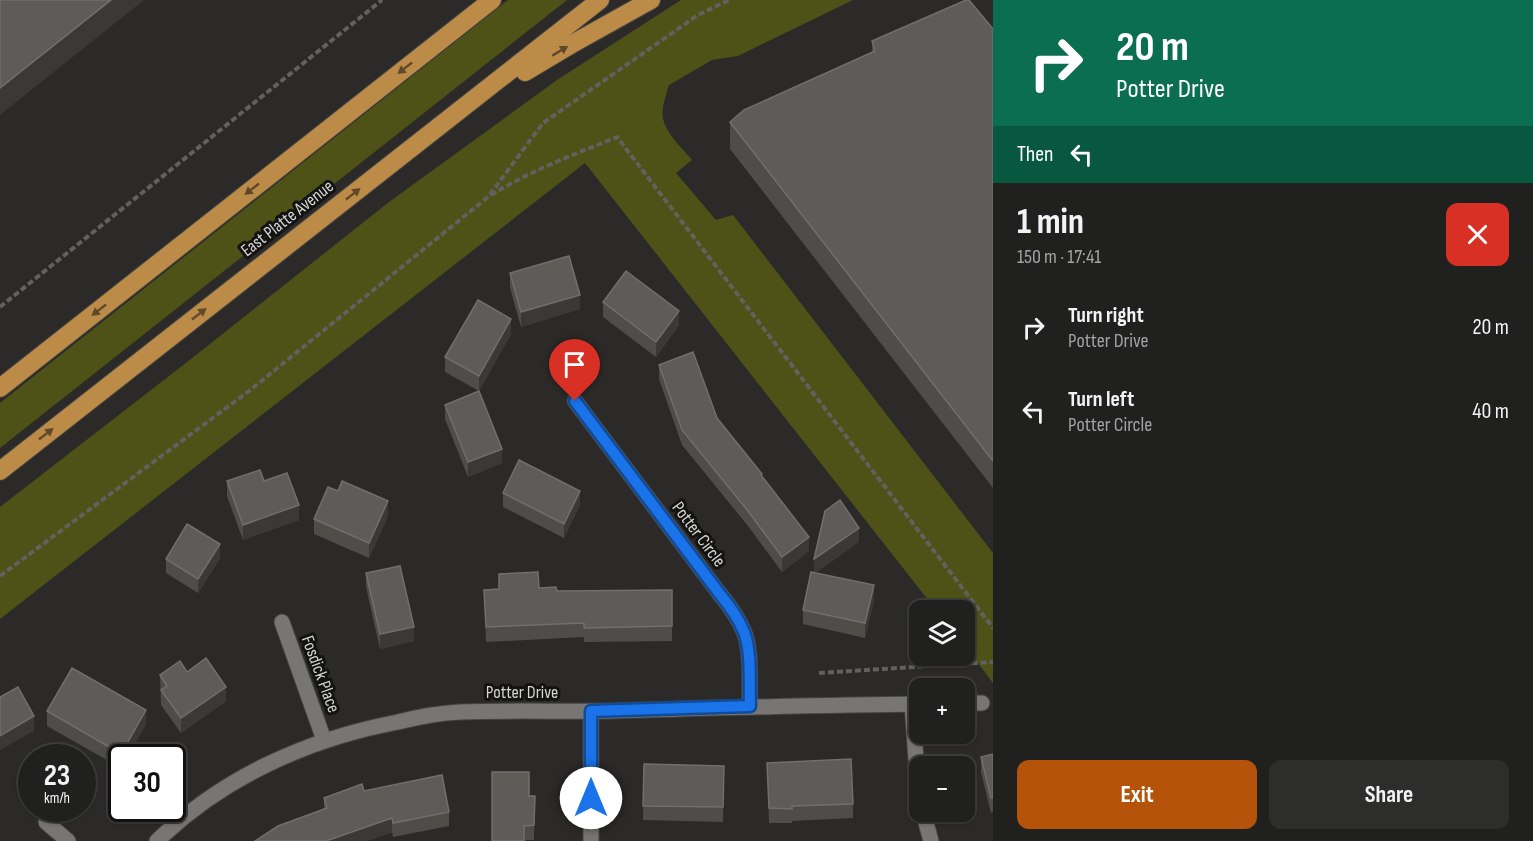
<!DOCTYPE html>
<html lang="en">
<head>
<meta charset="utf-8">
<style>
  body { margin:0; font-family:"Sofia Sans Condensed",sans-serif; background:#2d2d2b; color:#f1f3f6; height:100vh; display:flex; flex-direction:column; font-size:22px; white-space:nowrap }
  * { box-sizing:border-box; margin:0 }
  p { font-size:20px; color:#a2a3a4 }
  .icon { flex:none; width:33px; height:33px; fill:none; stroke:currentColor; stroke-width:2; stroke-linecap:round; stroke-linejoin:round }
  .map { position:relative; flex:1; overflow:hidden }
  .sheet { display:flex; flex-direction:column; background:#20201e; width:540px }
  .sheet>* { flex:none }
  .guide { background:#0b6e4f; color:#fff; overflow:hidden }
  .buttons { position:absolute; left:909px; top:600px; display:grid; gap:12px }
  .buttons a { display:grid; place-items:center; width:66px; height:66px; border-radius:12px; background:#20201e; box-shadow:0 2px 4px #0004,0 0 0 2px #3d3e3c; font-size:30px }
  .speed { position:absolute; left:18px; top:744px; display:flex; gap:12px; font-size:30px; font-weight:700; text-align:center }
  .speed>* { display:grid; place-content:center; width:78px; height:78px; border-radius:50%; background:#20201e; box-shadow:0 2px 4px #0004,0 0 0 2px #3d3e3c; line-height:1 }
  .speed small { font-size:15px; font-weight:400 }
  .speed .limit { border:3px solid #111; border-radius:9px; background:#fff; color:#111 }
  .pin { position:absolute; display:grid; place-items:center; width:51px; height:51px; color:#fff; margin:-62px -26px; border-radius:50% 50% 50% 0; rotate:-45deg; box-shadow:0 0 6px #0007 }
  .pin .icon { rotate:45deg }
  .me { position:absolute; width:66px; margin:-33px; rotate:0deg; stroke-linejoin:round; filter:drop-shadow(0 0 4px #0008) }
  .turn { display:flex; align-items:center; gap:21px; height:126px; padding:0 24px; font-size:27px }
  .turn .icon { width:78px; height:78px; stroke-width:2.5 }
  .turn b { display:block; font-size:42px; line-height:51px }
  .then { display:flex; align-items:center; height:57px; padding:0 24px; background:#0003; gap:12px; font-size:22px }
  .round { display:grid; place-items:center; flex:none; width:63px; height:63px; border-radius:12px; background:#2d2d2b }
  .head { display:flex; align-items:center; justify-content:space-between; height:102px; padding:0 24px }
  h1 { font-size:36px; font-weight:700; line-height:45px }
  .button { display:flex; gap:12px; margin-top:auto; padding:12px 24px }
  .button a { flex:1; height:69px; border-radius:12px; background:#b45309; color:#fff; font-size:24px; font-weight:700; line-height:69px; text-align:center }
  .button a+a { background:#2d2d2b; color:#f1f3f6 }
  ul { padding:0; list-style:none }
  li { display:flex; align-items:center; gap:18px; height:84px; padding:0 24px }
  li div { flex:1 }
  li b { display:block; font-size:22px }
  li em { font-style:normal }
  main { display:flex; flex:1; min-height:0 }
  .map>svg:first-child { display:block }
  .green { fill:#4f5217 }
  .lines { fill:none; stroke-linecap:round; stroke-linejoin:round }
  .minor-casing { stroke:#464543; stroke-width:17 }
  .highway-casing { stroke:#464543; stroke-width:20 }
  .path { stroke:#61615f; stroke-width:4; stroke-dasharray:6 3; stroke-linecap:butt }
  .minor { stroke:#787674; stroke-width:15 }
  .highway { stroke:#bc8b47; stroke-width:18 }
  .wall { fill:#4e4d4a }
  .shaded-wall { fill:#3a3936 }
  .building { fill:#5d5c59; stroke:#706f6c; stroke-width:1.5 }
  .oneway { fill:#5f492a }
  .route-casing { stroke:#114b97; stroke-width:15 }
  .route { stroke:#1a73e8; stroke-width:10 }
  .labels { text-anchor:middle; stroke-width:6; stroke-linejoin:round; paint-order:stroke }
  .street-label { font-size:18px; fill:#d5d5d3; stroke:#131312 }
</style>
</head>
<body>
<main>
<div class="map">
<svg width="993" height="841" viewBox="0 0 993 841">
  <rect width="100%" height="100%" fill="#2b2a28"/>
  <g class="green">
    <polygon points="508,0 567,0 0,448 0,403"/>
    <path d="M681 0H853L738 56 712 60 669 85C666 95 661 109 663 119 667 135 682 148 692 160L676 173 716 220 733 215 993 553V683L965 646 964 610H936L585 163 0 619V507L191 359 389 202 557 80Z"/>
  </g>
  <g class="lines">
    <defs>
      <g id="minor">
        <path d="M575 401 719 593C729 605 738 617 744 632 752 651 749 685 750 706"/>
        <polyline points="282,622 324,740"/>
        <polyline points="964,703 982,703"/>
        <polyline points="912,704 917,773 920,789"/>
        <polyline points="591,711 591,841"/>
        <polyline points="923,812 931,841"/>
        <polyline points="46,822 68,841"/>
        <path d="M157 841C223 777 308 739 398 722 418 717 439 713 460 712 510 710 560 712 610 711 713 708 816 705 920 704"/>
      </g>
      <g id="highway">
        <polyline points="525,72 572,44 651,0"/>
        <polyline points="0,388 492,0"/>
        <polyline points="0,471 600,0"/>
      </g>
    </defs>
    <use href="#minor" class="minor-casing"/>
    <use href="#highway" class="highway-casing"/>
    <g class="path">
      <path d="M491 195C532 170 573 155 617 137L993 628"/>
      <polyline points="0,307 382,0"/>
      <polyline points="0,576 249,391 488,197 543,123 698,15 729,0"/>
      <polyline points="819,673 993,662"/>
    </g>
    <use href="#minor" class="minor"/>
    <use href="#highway" class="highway"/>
  </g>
  <g class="wall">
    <polygon points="993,29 993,488 730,149 730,122 872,52 872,41"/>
    <polygon points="510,273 580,309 521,327 510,288"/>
    <polygon points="603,302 679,325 656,357 603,317"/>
    <polygon points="511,334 479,391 445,372 445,357"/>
    <polygon points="659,365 717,418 762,476 809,551 782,572 748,526 682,445 659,379"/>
    <polygon points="445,405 502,463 468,477 445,419"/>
    <polygon points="227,481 264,481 299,520 243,540 227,496"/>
    <polygon points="503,493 580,505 564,538 503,507"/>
    <polygon points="388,516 369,558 314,534 314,519"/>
    <polygon points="859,542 815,573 874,600 865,638 803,624 803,610 814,572"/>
    <polygon points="220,558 198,593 166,573 166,559"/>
    <polygon points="366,573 414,641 380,649 366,587"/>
    <polygon points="539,588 557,591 672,590 672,641 584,642 584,637 486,642 484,590"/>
    <polygon points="187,672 226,701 181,733 161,705 160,675"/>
    <polygon points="47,711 146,724 121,768 47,726"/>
    <polygon points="993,754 993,812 991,813 981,772 981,757"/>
    <polygon points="767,763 853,804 853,818 792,821 792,823 769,823"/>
    <polygon points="644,764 724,766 723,822 643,820"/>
    <polygon points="364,791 449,812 449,826 393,837 392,832 367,841 255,841 324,809 324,798"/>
    <polygon points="529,796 535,796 534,840 492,841"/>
  </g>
  <g class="shaded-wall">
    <polygon points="111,0 144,0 0,115 0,88"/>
    <polygon points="580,295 580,309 521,327 521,312"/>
    <polygon points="679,311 679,325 656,357 656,342"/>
    <polygon points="511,319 511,334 479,391 479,376"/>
    <polygon points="502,449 502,463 468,477 468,462"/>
    <polygon points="580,491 580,505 564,538 564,524"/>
    <polygon points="388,501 388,516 369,558 369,543"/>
    <polygon points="299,505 299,520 243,540 243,525"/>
    <polygon points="859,528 859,542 814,574 814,559"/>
    <polygon points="809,537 809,551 782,572 782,557"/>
    <polygon points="220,544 220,558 198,593 198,579"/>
    <polygon points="874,585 874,600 865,638 865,623"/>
    <polygon points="414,627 414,641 380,649 380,634"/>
    <polygon points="226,687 226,701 181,733 181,718"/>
    <polygon points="146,710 146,724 127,758 122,758 121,768 121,754"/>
    <polygon points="34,716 34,731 0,750 0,736"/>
    <polygon points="392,818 392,832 367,841 326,841"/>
  </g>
  <g class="building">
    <polygon points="0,0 111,0 0,88"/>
    <polygon points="966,0 969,0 993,29 993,461 730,122 744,110 875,51 872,41"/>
    <polygon points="569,256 580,295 521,312 510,273"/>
    <polygon points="626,271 679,311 656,342 603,302"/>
    <polygon points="478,300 511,319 479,376 445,357"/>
    <polygon points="693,352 717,418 762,474 761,475 809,537 782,557 748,511 682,430 659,365"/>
    <polygon points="479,391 502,449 468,462 445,405"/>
    <polygon points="519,460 580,491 564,524 503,493"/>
    <polygon points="260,470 264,481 287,473 299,505 243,525 227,481"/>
    <polygon points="342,481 388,501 369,543 314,519 328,487 338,491"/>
    <polygon points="840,500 859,528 814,559 825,511"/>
    <polygon points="187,524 220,544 198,579 166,559"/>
    <polygon points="400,566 414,627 380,634 366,573"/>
    <polygon points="538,572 539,588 556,587 557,591 672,590 672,626 584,628 584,623 486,627 484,590 499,589 499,574"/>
    <polygon points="811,572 874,585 865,623 803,610"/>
    <polygon points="206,658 226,687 181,718 161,690 167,686 160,675 180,661 187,672"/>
    <polygon points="72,668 146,710 121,754 47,711"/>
    <polygon points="18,687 34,716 0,736 0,697"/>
    <polygon points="993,754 993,798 991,798 981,757"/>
    <polygon points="851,759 853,804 792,806 792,809 769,808 767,763"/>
    <polygon points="644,764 724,766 723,807 643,806"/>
    <polygon points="492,772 529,772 529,796 535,796 534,825 524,826 524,841 492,841"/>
    <polygon points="442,775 449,812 393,823 392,818 326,841 255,841 278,826 327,808 324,798 362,784 364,791"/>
  </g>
  <defs><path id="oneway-solid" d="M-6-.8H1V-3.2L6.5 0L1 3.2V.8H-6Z" transform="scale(1.5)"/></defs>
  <g class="oneway">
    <use href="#oneway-solid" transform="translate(560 51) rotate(-31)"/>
    <use href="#oneway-solid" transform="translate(405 68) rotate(142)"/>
    <use href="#oneway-solid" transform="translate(252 189) rotate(142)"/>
    <use href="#oneway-solid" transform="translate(353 194) rotate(-38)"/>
    <use href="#oneway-solid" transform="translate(99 310) rotate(142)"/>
    <use href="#oneway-solid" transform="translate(199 314) rotate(-38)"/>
    <use href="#oneway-solid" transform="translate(46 434) rotate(-38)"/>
  </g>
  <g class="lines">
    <defs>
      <path id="route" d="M575 401 719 593C729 605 738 617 744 632 752 653 749 684 750 706L591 711V798"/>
    </defs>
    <use href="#route" class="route-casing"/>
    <use href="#route" class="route"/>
  </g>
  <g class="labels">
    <g class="street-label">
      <text transform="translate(287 218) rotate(-38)" y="6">East Platte Avenue</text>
      <text transform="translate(699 534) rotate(53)" y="6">Potter Circle</text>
      <text transform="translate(321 674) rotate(70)" y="6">Fosdick Place</text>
      <text x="522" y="698">Potter Drive</text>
    </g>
  </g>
</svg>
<div class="buttons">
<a><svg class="icon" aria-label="layers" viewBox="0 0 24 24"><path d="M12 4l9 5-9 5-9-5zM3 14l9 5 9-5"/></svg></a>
<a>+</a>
<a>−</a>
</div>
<div class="speed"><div>23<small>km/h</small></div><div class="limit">30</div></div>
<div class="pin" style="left:575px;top:401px;background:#d93025"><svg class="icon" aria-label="arrive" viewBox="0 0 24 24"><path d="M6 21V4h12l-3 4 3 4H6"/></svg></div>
<svg class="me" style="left:591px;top:798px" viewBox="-20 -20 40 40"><circle r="19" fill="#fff"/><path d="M0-13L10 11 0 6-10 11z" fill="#1a73e8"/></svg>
</div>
<section class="sheet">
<div class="guide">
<div class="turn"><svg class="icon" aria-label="right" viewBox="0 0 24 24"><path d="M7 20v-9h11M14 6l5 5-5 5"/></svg><div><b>20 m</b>Potter Drive</div></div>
<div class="then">Then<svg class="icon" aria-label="left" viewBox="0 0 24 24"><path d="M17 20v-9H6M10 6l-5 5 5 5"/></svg></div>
</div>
<div class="head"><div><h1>1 min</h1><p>150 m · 17:41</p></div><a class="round" style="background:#d93025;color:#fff"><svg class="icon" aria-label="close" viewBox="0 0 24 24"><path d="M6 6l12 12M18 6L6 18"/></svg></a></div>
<ul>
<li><svg class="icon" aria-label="right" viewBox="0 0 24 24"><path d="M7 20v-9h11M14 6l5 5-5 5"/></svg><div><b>Turn right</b><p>Potter Drive</p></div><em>20 m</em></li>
<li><svg class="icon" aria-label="left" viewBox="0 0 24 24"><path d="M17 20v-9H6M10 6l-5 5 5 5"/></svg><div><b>Turn left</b><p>Potter Circle</p></div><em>40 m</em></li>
</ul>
<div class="button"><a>Exit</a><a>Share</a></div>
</section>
</main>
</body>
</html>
